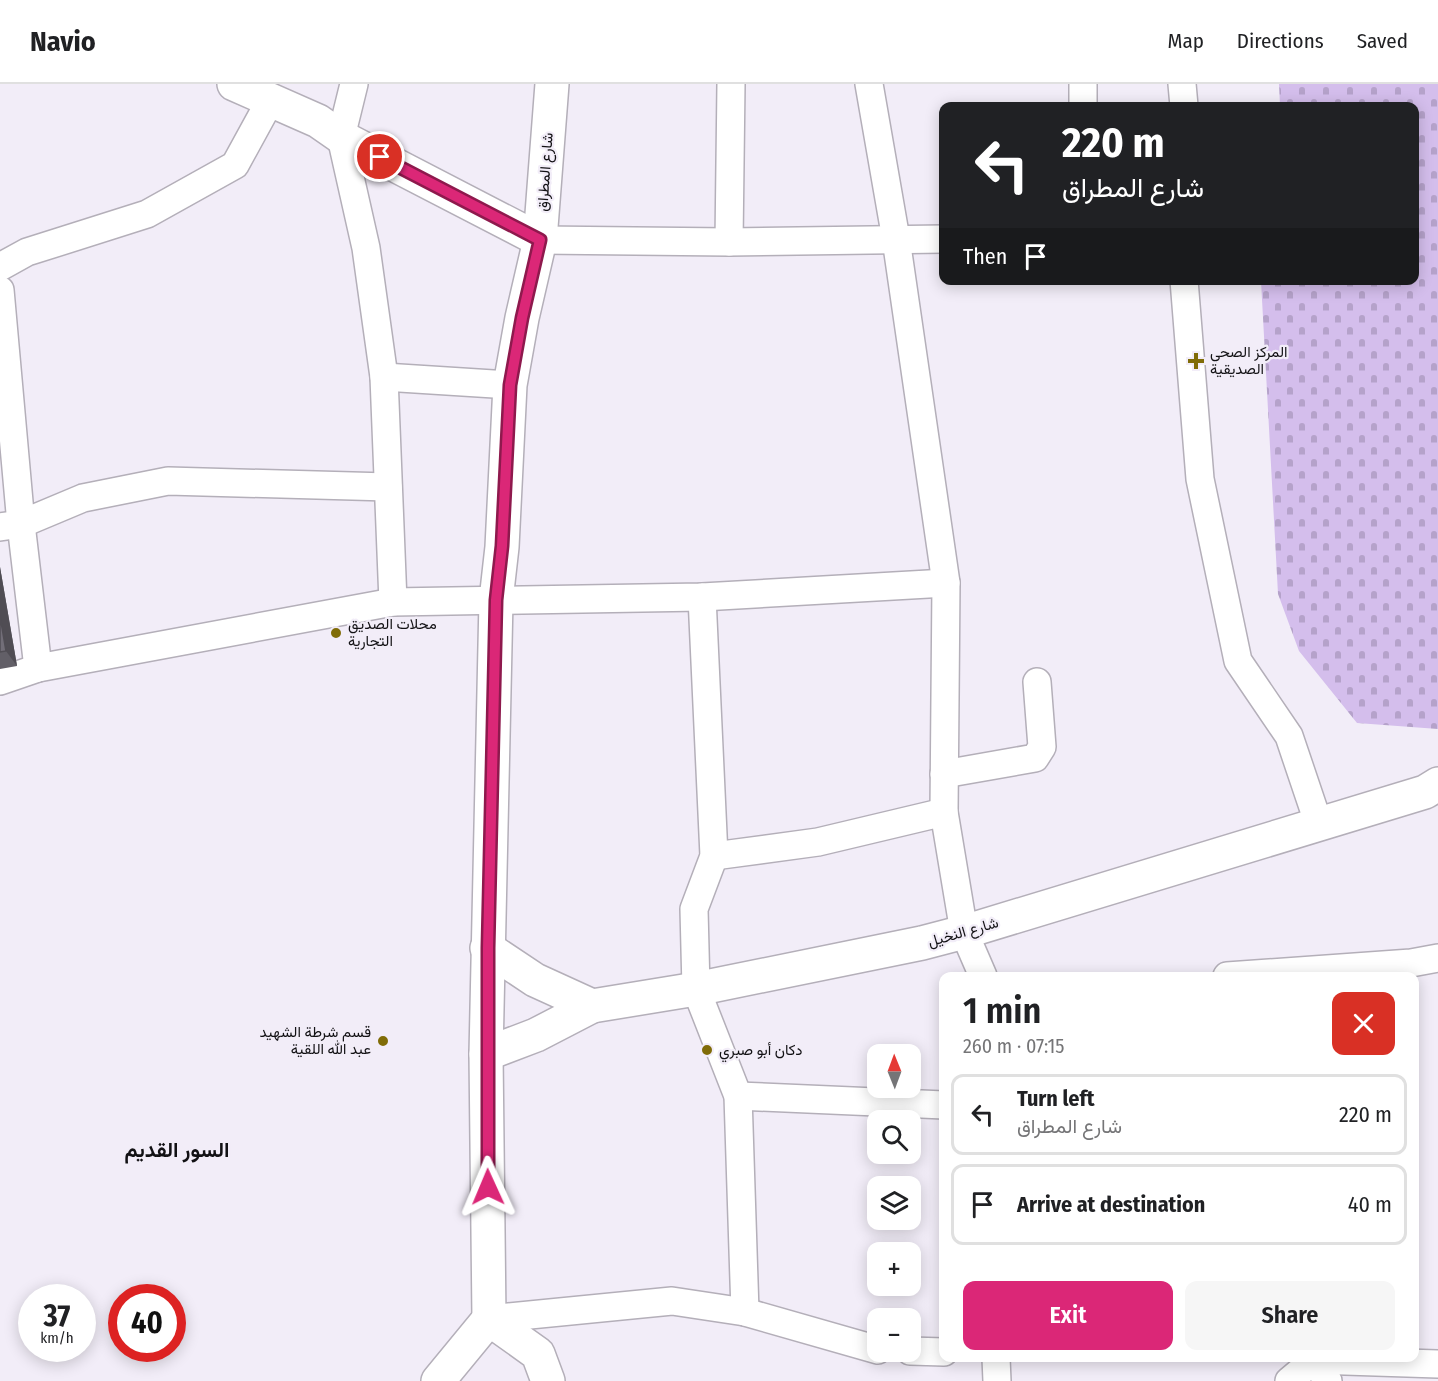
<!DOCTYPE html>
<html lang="en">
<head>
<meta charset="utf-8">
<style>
  body { margin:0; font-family:"Fira Sans Condensed",Vazirmatn,sans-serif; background:#f6f6f6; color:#202124; height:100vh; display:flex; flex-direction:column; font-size:22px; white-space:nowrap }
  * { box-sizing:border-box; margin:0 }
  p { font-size:20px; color:#757577 }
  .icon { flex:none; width:33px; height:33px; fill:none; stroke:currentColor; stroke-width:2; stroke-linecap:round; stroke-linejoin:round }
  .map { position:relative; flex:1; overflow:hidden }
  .details { position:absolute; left:939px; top:888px; width:480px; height:390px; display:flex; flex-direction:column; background:#fff; border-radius:12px; box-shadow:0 3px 15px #0003 }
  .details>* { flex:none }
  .banner { position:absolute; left:939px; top:18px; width:480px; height:183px; border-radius:12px; box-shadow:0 3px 15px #0003; background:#202124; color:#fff; overflow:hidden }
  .needle { width:39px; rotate:359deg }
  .tools { position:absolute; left:867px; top:960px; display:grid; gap:12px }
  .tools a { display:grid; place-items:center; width:54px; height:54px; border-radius:12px; background:#fff; box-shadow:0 3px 15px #0003; font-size:30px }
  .speed { position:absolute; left:18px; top:1200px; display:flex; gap:12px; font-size:30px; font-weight:700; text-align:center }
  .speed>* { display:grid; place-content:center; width:78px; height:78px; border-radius:50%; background:#fff; box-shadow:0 3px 15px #0003; line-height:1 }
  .speed small { font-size:15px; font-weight:400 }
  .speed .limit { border:9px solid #d22; background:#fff; color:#111 }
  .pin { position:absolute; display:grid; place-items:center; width:51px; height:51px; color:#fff; margin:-26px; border:3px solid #fff; border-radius:50%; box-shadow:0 2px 6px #0007 }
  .me { position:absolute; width:66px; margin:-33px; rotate:359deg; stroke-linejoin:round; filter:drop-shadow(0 0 4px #0008) }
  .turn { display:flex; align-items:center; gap:21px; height:126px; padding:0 24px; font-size:27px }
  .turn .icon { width:78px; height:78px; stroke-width:2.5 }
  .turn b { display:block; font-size:42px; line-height:51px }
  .then { display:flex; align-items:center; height:57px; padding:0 24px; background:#0003; gap:12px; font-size:22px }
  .round { display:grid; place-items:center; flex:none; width:63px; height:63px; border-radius:12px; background:#f6f6f6 }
  .headline { display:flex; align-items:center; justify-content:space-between; height:102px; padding:0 24px }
  h1 { font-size:36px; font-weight:600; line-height:45px }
  .cta { display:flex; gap:12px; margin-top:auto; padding:12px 24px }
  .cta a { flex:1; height:69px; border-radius:12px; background:#db2777; color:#fff; font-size:24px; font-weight:600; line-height:69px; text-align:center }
  .cta a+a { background:#f6f6f6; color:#202124 }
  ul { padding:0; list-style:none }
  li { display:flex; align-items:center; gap:18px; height:81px; margin:0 12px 9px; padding:0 12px; border:3px solid #e0e0e0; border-radius:12px }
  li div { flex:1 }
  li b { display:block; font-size:22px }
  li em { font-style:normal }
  header { display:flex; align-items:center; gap:36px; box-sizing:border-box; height:84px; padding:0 30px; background:#fff; border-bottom:2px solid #e0e0e0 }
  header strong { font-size:28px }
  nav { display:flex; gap:33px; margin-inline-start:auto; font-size:21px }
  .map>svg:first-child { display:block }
  .cemetery { fill:url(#cemetery-stones) }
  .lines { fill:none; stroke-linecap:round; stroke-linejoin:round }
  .street-casing { stroke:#b4afb9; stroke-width:30 }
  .secondary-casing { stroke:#b4afb9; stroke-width:36 }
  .street { stroke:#fff; stroke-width:27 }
  .secondary { stroke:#fff; stroke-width:33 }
  .wall { fill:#625f67 }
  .shaded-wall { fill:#504d54 }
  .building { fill:#726e78; stroke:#504d54; stroke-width:1.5 }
  .route-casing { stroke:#8e194d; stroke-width:15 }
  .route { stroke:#db2777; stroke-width:10 }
  .poi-dot { fill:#806c07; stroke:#f2edf8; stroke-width:2 }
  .labels { text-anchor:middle; stroke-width:4.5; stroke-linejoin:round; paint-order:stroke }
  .street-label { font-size:15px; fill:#121114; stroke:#f2edf8 }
  .poi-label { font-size:15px; fill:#121114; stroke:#f2edf8; text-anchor:start }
  .district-label { font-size:21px; font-weight:bold; fill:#121114; stroke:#f2edf8 }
</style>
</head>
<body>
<header>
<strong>Navio</strong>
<nav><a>Map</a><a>Directions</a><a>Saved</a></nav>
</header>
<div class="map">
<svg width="1438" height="1297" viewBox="0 0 1438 1297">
  <defs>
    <pattern id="cemetery-stones" width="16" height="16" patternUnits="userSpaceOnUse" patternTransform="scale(1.5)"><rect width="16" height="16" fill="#d4beec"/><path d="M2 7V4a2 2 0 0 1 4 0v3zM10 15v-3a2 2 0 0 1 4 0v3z" fill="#b5a2ca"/></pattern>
  </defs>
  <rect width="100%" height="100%" fill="#f2edf8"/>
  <polygon class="cemetery" points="1279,0 1438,0 1438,645 1357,639 1299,567 1278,510 1261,197 1414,196 1414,22 1280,22"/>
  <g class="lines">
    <defs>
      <g id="street">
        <polyline points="354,0 341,53 366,164 384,293 393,518"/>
        <polyline points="869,0 896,155 946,499 944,728 964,848 983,892"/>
        <polyline points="1182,0 1184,22"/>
        <polyline points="1083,22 1083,0"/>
        <polyline points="540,156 729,158 944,155"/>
        <polyline points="729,158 731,0"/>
        <polyline points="0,183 27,168 147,130 235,81 270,17"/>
        <polyline points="1184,196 1200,395 1238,577 1289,652 1319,741"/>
        <polyline points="0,206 21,440 83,414 168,397 388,403"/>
        <polyline points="384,293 510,301"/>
        <polyline points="0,443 21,440 38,584"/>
        <polyline points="702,513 714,772 694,825 696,905 738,1012 745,1228"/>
        <polyline points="0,597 38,584 393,518 702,513 946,499"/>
        <polyline points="944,690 1035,674 1042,663 1037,598"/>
        <polyline points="714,772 818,758 944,728"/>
        <polyline points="1227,892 1411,879 1438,874"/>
        <polyline points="738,1012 944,1021"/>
        <polyline points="489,1235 672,1217 745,1228 878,1266"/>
        <polyline points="910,1267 944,1268"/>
        <polyline points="996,1274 997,1297"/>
        <polyline points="1312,1274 1314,1276 1438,1280"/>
        <polyline points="1289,1297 1314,1276 1328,1297"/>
      </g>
      <g id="secondary">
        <polyline points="234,0 318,37 341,53 540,156"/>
        <polyline points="487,864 535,896 592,922 696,905 922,859 964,848 1425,708 1438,700"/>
        <polyline points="486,970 536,951 592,922"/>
        <polyline points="438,1297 489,1235"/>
        <polyline points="548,1297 538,1270 489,1235 486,970 496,516 502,463 510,301 522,234 540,156 552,0"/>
      </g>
    </defs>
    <use href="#street" class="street-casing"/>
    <use href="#secondary" class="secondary-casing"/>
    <use href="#street" class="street"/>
    <use href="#secondary" class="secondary"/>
  </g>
  <polygon class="wall" points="0,483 17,582 0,585"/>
  <polygon class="shaded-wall" points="0,483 17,582 6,567 0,532"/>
  <polygon class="building" points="0,532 6,567 0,568"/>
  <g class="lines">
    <defs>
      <polyline id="route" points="380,73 540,156 522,234 510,301 502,462 496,516 488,864 488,1103"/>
    </defs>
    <use href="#route" class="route-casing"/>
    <use href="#route" class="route"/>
  </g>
  <g class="poi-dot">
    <path d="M1193 268h6v6h6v6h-6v6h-6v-6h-6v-6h6z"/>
    <circle cx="336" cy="549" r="6"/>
    <circle cx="383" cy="957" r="6"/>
    <circle cx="707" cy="966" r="6"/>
  </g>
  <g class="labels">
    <g class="street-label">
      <text transform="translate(545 88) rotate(-86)" y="5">شارع المطراق</text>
      <text transform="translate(963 848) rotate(-16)" y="5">شارع النخيل</text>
    </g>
    <g class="poi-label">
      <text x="1210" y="273">المركز الصحي<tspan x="1210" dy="17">الصديقية</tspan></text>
      <text x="348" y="545">محلات الصديق<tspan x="348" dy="17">التجارية</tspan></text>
      <text x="371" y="953" text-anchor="end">قسم شرطة الشهيد<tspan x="371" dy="17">عبد الله اللقية</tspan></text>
      <text x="719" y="971">دكان أبو صبري</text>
    </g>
    <g class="district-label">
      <text x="177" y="1073">السور القديم</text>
    </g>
  </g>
</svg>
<div class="tools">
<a><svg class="needle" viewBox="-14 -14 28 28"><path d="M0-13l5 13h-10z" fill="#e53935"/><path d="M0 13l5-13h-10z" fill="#757577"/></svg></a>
<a><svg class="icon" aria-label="search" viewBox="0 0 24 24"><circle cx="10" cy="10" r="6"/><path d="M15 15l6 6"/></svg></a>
<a><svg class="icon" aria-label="layers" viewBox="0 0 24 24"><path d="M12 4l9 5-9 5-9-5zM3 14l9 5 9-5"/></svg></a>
<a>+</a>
<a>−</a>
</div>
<div class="speed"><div>37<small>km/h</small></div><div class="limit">40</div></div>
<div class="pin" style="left:380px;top:73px;background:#d93025"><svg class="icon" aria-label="arrive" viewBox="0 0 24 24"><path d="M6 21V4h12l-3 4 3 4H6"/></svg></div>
<svg class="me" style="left:488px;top:1103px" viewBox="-20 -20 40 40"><path d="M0-17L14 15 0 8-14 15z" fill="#db2777" stroke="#fff" stroke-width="4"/></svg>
<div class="banner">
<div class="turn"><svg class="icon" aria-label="left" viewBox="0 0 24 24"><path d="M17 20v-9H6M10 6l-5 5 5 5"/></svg><div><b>220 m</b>شارع المطراق</div></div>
<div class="then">Then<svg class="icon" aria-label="arrive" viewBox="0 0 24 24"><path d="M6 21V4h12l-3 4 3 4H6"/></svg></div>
</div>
<section class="details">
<div class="headline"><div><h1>1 min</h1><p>260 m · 07:15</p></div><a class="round" style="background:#d93025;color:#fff"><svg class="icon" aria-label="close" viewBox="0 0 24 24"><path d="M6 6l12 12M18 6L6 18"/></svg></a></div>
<ul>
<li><svg class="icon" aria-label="left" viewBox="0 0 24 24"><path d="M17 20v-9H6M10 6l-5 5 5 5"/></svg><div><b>Turn left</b><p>شارع المطراق</p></div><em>220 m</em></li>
<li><svg class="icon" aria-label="arrive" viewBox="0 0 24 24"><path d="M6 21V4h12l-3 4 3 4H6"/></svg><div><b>Arrive at destination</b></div><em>40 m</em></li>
</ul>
<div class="cta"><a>Exit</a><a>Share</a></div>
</section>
</div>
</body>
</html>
